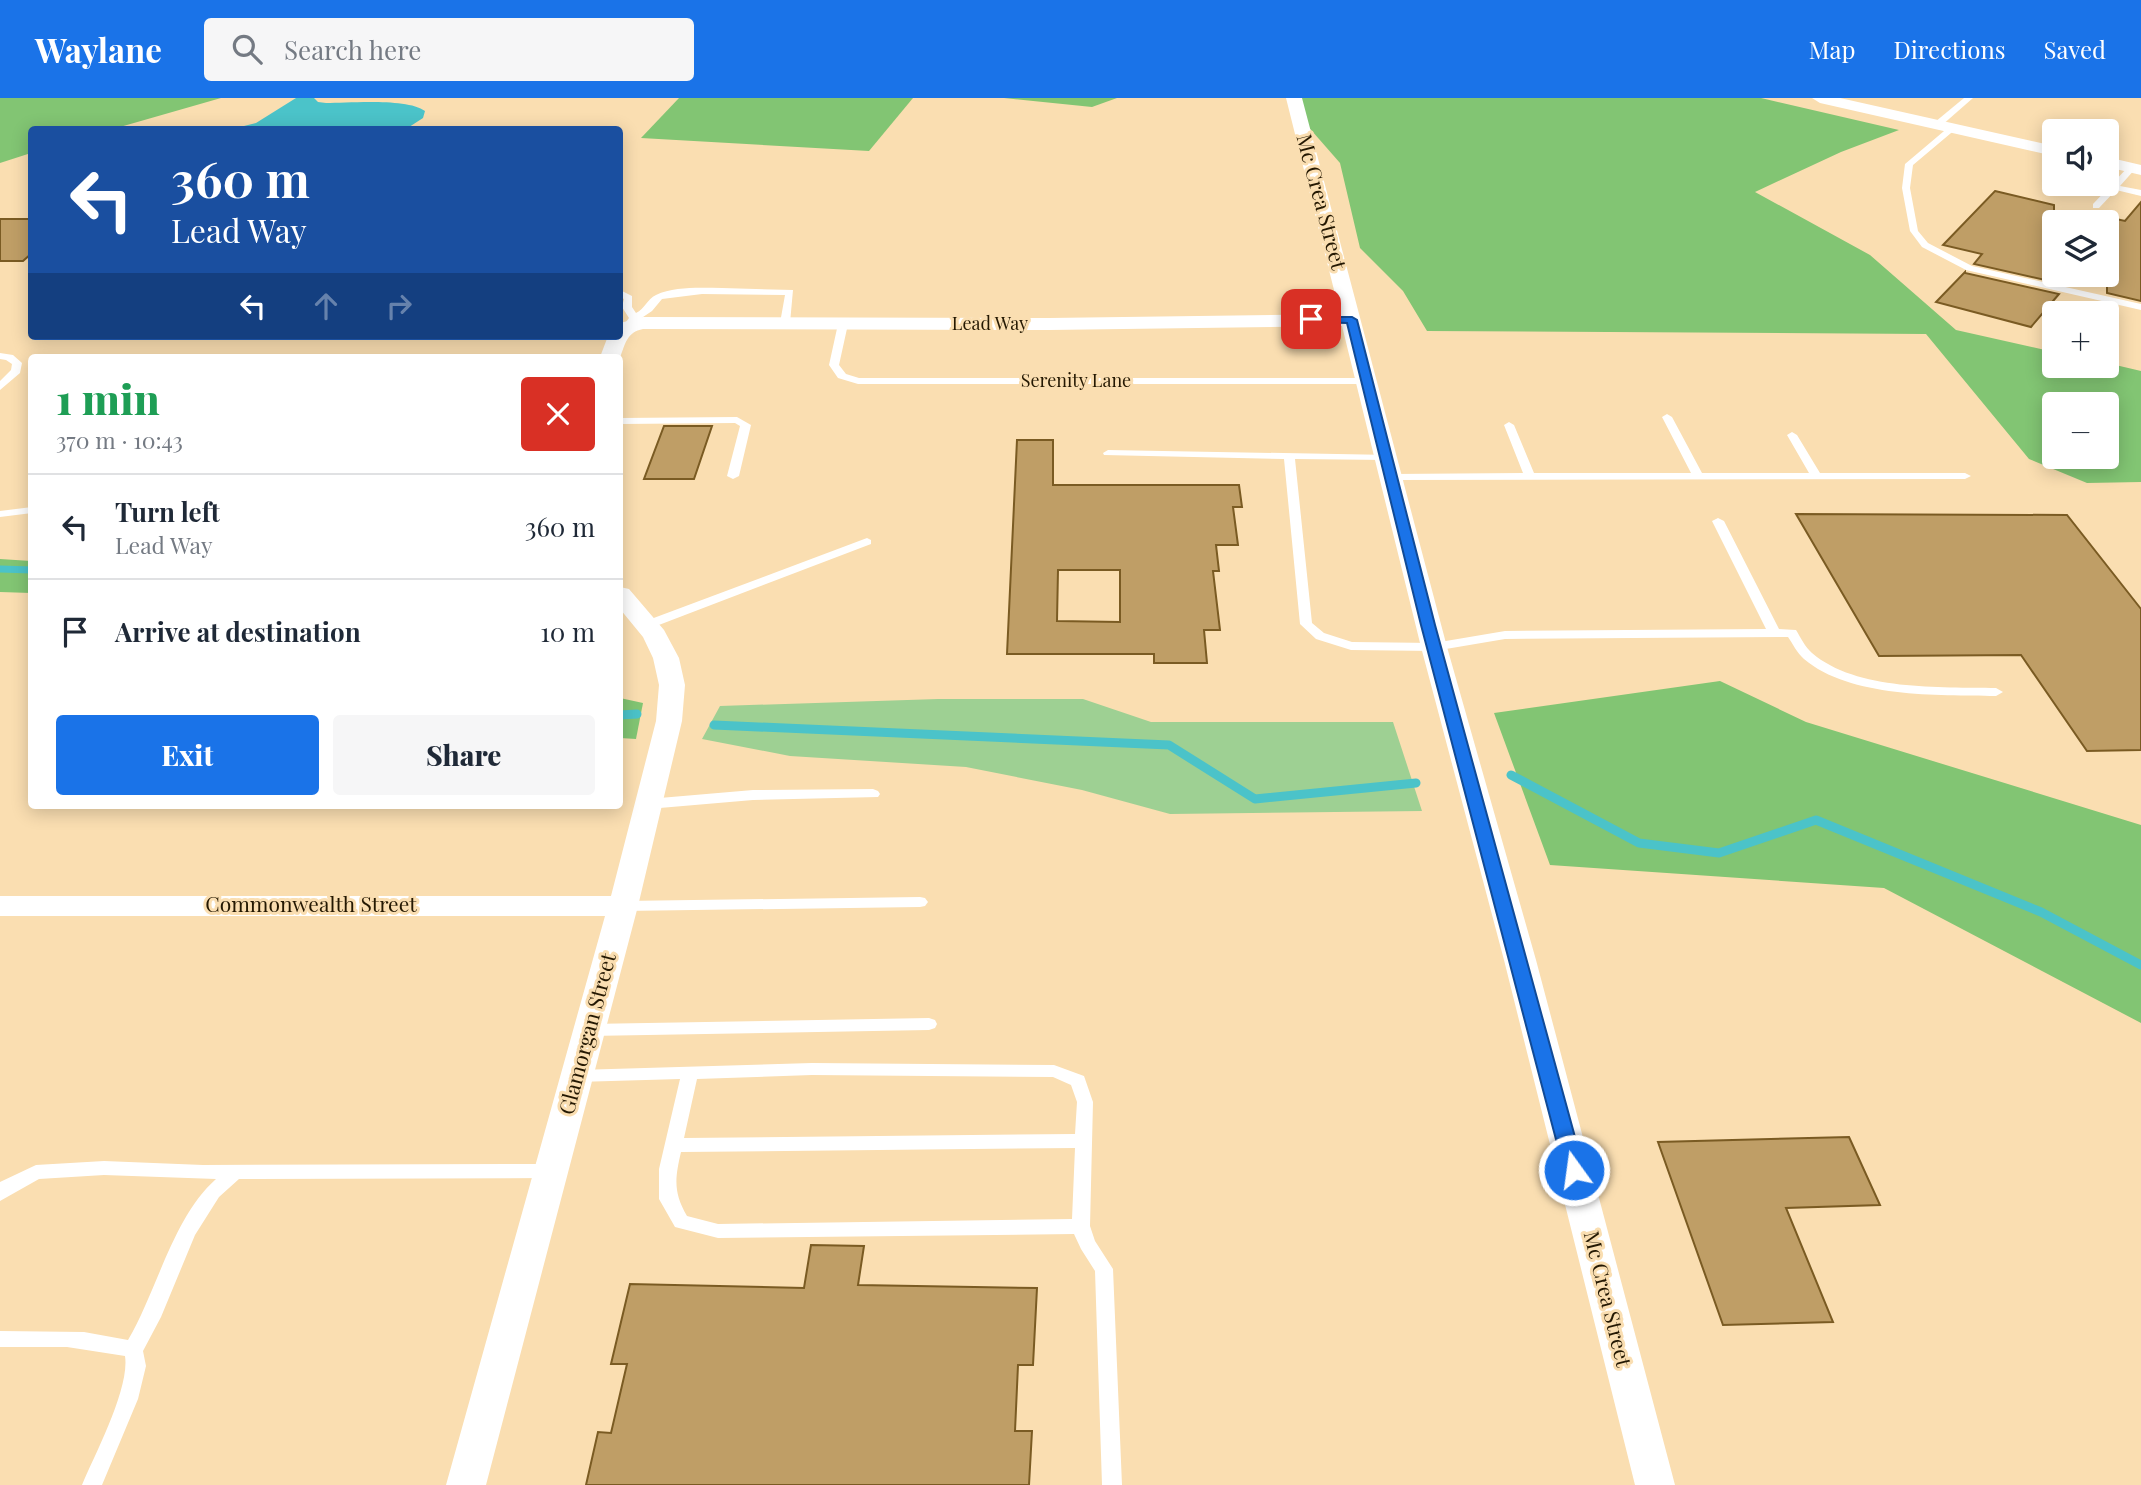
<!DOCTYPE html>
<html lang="en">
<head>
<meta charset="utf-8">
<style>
  body { margin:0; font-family:"Playfair Display",serif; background:#f6f6f7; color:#1f2937; height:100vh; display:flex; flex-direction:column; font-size:26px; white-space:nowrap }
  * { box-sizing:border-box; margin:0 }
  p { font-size:23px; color:#747a83 }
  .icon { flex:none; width:38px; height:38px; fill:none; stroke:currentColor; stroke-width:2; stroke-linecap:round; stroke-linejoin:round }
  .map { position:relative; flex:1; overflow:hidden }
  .sheet { position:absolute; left:28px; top:256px; width:595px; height:455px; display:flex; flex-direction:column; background:#fff; border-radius:7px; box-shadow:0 4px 18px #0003 }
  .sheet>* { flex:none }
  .banner { position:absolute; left:28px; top:28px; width:595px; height:214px; border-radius:7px; box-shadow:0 4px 18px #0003; background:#1a4fa0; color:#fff; overflow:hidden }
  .controls { position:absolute; left:2042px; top:21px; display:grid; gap:14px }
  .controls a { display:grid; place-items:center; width:77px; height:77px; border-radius:7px; background:#fff; box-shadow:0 4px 18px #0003; font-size:35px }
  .pin { position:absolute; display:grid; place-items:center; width:60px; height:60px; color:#fff; margin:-30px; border-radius:14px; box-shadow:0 4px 10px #0006 }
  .me { position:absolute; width:77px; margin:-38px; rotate:346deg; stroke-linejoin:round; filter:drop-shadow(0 0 5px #0008) }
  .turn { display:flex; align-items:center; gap:24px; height:147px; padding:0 28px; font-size:32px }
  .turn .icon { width:91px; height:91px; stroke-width:2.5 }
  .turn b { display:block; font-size:49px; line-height:60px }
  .lanes { display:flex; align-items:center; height:66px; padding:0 28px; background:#0003; justify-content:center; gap:35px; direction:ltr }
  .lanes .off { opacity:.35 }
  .round { display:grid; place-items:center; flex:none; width:74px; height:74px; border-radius:7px; background:#f6f6f7 }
  .head { display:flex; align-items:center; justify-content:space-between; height:119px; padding:0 28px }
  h1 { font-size:42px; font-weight:800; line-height:52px; color:#1e9e55 }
  .cta { display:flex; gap:14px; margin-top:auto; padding:14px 28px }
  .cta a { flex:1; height:80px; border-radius:7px; background:#1a73e8; color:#fff; font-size:28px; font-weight:800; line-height:80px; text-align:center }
  .cta a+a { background:#f6f6f7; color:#1f2937 }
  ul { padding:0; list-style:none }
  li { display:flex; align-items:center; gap:21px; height:105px; padding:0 28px; border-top:2px solid #e0e1e3 }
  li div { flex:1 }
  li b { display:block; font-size:26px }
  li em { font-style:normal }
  header { display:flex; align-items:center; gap:42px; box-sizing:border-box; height:98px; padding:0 35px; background:#1a73e8; color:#fff }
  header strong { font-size:33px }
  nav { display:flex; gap:38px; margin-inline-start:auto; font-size:24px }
  .search { width:490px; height:63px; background:#f6f6f7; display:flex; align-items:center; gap:18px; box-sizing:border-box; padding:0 24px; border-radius:7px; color:#747a83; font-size:26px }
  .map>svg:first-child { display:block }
  .green { fill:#9ed093 }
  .forest { fill:#82c573; fill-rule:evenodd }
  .water { fill:#4bc3c9 }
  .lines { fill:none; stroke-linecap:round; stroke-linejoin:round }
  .stream-far1 { stroke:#4bc3c9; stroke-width:7 }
  .stream { stroke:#4bc3c9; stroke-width:9 }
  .building { fill:#bf9e66; stroke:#7a5b23; stroke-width:2; fill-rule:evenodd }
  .service { fill:#fff; fill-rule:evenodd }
  .minor { fill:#fff; fill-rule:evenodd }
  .route { fill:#1a73e8; stroke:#114b97; stroke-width:2 }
  .labels { text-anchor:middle; stroke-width:6; stroke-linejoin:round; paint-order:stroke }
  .far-street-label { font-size:18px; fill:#241802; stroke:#fadeb1 }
  .street-label { font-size:21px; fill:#241802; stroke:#fadeb1 }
</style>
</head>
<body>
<header>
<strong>Waylane</strong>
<div class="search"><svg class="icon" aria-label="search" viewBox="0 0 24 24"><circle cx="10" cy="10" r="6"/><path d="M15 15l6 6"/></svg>Search here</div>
<nav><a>Map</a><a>Directions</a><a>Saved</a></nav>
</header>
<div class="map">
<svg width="2141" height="1387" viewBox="0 0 2141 1387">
  <rect width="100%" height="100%" fill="#fadeb1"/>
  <polygon class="green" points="938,601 1083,601 1151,624 1393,624 1422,713 1170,716 1082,692 966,669 790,658 702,641 720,608"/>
  <g class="forest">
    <polygon points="0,0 221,0 113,31 32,32 31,55 0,65"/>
    <polygon points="679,0 913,0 869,53 641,40"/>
    <polygon points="1004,0 1117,0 1092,9"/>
    <path d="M1292 0H1761L1899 32 1841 54 1755 94 1870 157 1956 232 2054 254V268H2107V265L2141 273V384L2087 385 2029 361 1926 236 1427 233 1403 193 1360 150 1340 65 1305 25ZM2054 306H2107V359H2054Z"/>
    <polygon points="0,461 31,463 31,495 0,494"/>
    <polygon points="1720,583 1806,624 2141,727 2141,925 1884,790 1550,767 1494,615"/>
    <polygon points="620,600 643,605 636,641 620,640"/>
  </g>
  <path class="water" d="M296 0H314L318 4 326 5C350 5 407 0 425 13L423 20 406 31H232L256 25Z"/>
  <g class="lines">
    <polyline class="stream-far1" points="0,471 32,472"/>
    <g class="stream">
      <polyline points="620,617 637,616"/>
      <polyline points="714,627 1169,647 1255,701 1416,685"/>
      <polyline points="1511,677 1639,745 1719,755 1816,722 2041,814 2141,867"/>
    </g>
  </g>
  <g class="building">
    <polygon points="1995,93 2054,107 2054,177 2076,177 2067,187 1974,166 1982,156 1943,147"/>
    <polygon points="2141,104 2141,203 2107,195 2107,119 2125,123"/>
    <polygon points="0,121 32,121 32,155 23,163 0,163"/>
    <polygon points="1965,174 1965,175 2059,196 2031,229 1936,204"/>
    <polygon points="664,328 712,328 694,381 644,381"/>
    <path d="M1017 342H1053V387H1239L1242 409H1233L1238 447H1216L1219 473H1213L1220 532H1204L1207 565H1154V556H1007ZM1058 472H1120V524L1057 523Z"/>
    <polygon points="1796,416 2067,417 2141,511 2141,652 2087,653 2021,557 1879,558"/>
    <polygon points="1849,1039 1880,1107 1786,1110 1833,1224 1723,1227 1658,1044"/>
    <polygon points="811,1147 864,1148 858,1187 1037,1190 1033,1267 1018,1267 1015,1333 1032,1333 1029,1387 586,1387 598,1334 611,1335 627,1266 611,1266 630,1186 804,1190"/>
  </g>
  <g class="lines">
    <g class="service">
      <polygon points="1964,0 1973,0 1941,28 1935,28 1935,24"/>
      <polygon points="1950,28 1957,30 1913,67 1910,90 1918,133 1928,145 1972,168 2141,206 2141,212 1966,172 1922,149 1910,133 1902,90 1905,66"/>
      <polygon points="2129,68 2136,70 2120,88 2141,92 2141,98 2116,92 2099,110 2093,110 2093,106"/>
      <path d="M722 190 793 192 790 225 785 228 780 225 785 197 702 196 662 201 652 213 637 223 631 230 623 228 629 220 622 209 624 201 620 199V192L632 198V209L636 215C645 211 647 201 656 197 675 188 701 190 722 190Z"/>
      <polygon points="843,223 848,226 839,267 846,276 859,280 1368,280 1373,283 1368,286 858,286 838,280 829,267 838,226"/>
      <polygon points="0,255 13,257 22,265 20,275 0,292 0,283 11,272 12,266 6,262 0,261"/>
      <polygon points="1667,316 1672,319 1702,375 1809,375 1787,337 1792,334 1797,337 1820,375 1965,375 1971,378 1965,381 1392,382 1386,379 1392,376 1523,375 1504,327 1509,324 1514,327 1534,375 1691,375 1662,319"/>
      <polygon points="737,319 751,327 739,378 733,381 727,378 740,328 735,325 620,326 620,320"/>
      <path d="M1108 352 1391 357V361L1387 362 1295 361 1312 525 1324 535 1352 544 1434 545 1505 533 1766 531 1712 423 1718 420 1724 423 1779 531 1796 532C1801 540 1805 549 1812 555 1856 593 1941 589 1996 590L2003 594 1996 598C1938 597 1850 600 1804 561 1797 555 1793 546 1788 539L1505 541 1434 553 1351 552 1316 541 1300 526 1284 361 1104 357 1103 355Z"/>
      <polygon points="32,409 32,415 0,419 0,413"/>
      <polygon points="867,440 871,442 871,446 651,530 647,531 641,527 643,524"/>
      <polygon points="873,691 878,693 880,696 878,699 753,702 648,711 641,706 648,701 753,692"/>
      <polygon points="920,799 925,800 928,804 925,808 920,809 623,813 618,812 615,808 618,804 623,803"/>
      <polygon points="929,920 935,922 937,926 935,930 929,932 589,938 583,936 581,932 583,928 589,926"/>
      <path d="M812 965 1054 967 1084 978 1093 1004 1090 1128 1095 1143 1113 1171 1122 1387H1102L1095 1173 1081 1151 1074 1136 718 1140 675 1129 659 1101V1071L680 981 577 984 571 982 569 978 571 974 577 972ZM812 977 1053 979 1071 987 1077 1004 1075 1036 684 1040 697 981ZM1075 1050 1072 1121 718 1126 687 1118C673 1094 675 1080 681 1054Z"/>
      <path d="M104 1063 203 1067 550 1066 556 1068 559 1073 556 1078 550 1080 239 1081 219 1099 195 1137 161 1219 143 1253 146 1268 138 1301 102 1387H82C95 1356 130 1290 125 1258L67 1249H0V1233L84 1234 128 1242C157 1193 173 1119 216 1081L104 1077 39 1081 0 1103V1084L36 1067Z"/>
    </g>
    <g class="minor">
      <path d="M1286 0H1302L1447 549 1536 862 1675 1387H1635L1504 862 1421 549 1342 228 1049 232 643 231C627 234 625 246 620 260L600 259 608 238H620V225L643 219 1049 220 1340 216Z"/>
      <polygon points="1812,0 1840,0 2054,48 2054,58 1820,5"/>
      <polygon points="2107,59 2141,67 2141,77 2107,69"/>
      <polygon points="620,489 629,491 664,532 679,560 685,587 682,623 638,808 486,1387 446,1387 605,818 0,818 0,798 611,798 656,623 659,587 653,560 643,539 620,511"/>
    </g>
  </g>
  <polygon class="route" points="1307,219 1352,219 1357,222 1435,527 1584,1072 1581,1078 1574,1080 1567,1078 1564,1072 1421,527 1347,225 1311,224 1307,224"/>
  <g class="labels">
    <g class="far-street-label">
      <text x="990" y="232">Lead Way</text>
      <text x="1076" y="289">Serenity Lane</text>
    </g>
    <g class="street-label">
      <text transform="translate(1321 104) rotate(75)" y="7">Mc Crea Street</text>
      <text x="311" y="814">Commonwealth Street</text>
      <text transform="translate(588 936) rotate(-75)" y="7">Glamorgan Street</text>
      <text transform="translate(1607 1201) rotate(76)" y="7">Mc Crea Street</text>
    </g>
  </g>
</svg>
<div class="controls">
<a><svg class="icon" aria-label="sound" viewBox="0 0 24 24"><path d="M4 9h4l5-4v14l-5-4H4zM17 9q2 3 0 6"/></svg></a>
<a><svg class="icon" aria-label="layers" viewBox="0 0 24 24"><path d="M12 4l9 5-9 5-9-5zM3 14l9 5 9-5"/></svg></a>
<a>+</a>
<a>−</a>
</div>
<div class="pin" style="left:1311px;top:221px;background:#d93025"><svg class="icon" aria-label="arrive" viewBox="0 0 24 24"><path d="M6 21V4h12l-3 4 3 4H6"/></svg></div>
<svg class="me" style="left:1574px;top:1072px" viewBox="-20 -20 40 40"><circle r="17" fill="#1a73e8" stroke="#fff" stroke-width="3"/><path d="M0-11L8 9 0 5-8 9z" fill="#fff"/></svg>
<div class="banner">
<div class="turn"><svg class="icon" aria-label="left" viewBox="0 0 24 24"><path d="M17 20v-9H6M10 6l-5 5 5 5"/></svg><div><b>360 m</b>Lead Way</div></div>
<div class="lanes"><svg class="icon" aria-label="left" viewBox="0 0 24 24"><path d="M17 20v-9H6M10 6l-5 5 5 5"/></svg><svg class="icon off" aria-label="ahead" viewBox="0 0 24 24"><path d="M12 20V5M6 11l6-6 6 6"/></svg><svg class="icon off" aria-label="right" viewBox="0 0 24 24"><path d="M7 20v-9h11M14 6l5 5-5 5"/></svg></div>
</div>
<section class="sheet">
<div class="head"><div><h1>1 min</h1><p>370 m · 10:43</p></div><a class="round" style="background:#d93025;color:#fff"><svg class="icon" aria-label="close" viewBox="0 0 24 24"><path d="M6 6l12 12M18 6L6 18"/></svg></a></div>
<ul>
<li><svg class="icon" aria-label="left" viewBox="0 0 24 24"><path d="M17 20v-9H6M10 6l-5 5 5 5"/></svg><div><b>Turn left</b><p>Lead Way</p></div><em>360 m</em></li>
<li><svg class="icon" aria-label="arrive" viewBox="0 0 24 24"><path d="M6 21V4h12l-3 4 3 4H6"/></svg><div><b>Arrive at destination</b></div><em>10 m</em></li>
</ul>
<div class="cta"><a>Exit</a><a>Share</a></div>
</section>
</div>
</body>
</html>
